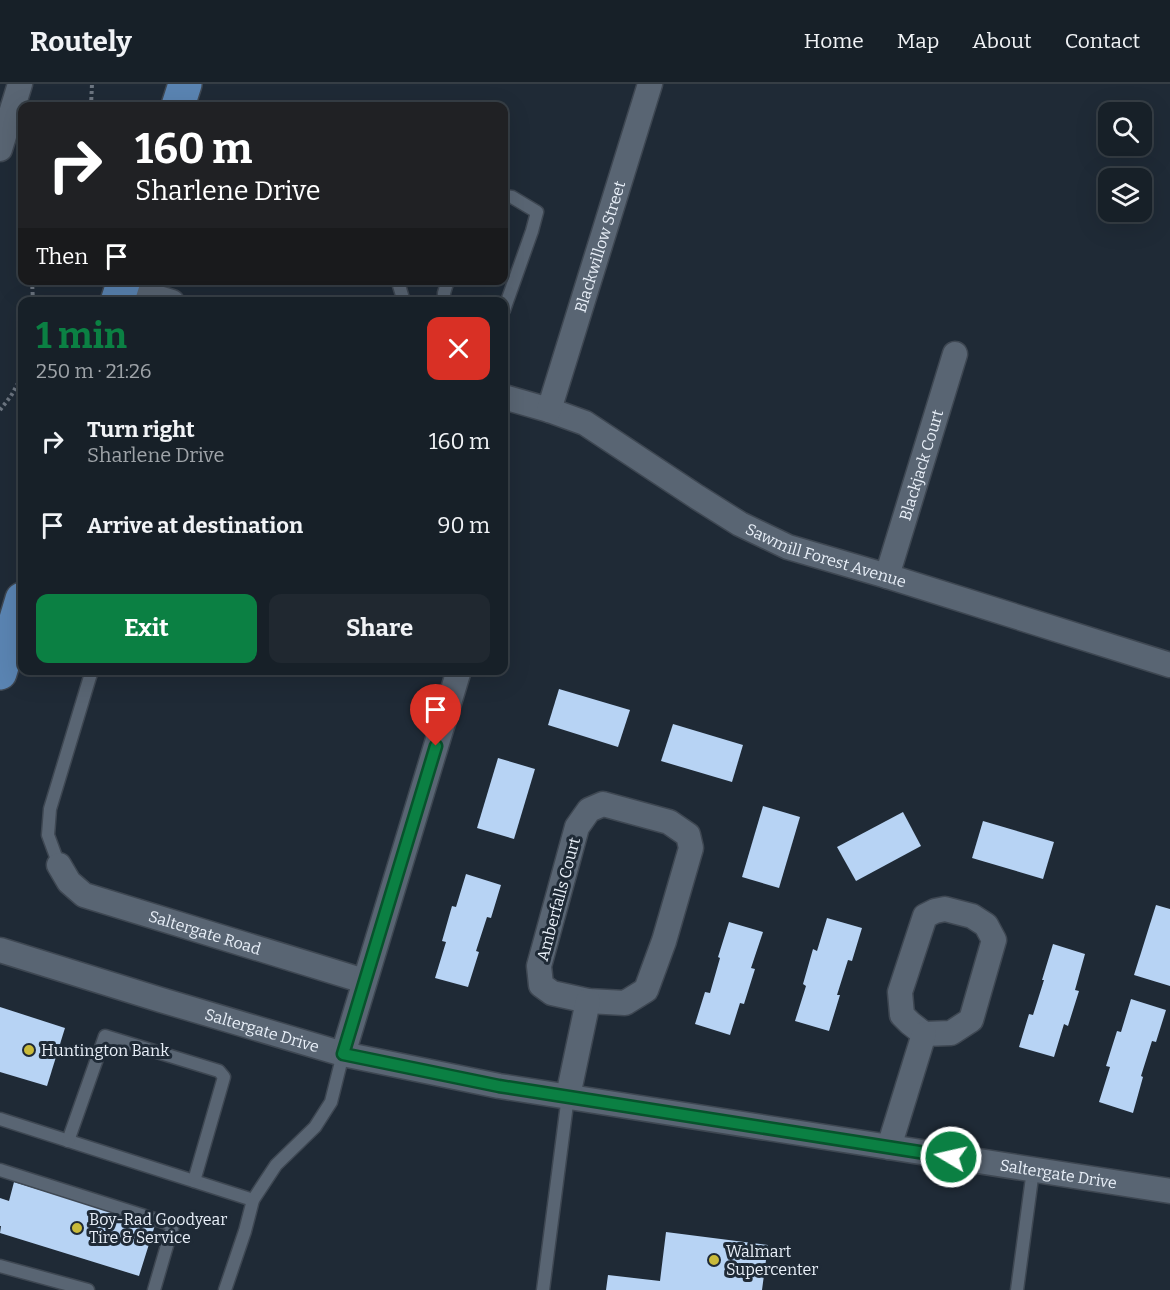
<!DOCTYPE html>
<html lang="en">
<head>
<meta charset="utf-8">
<style>
  body { margin:0; font-family:Bitter,serif; background:#202830; color:#f1f3f6; height:100vh; display:flex; flex-direction:column; font-size:22px; white-space:nowrap }
  * { box-sizing:border-box; margin:0 }
  p { font-size:20px; color:#9ea3a8 }
  .icon { flex:none; width:33px; height:33px; fill:none; stroke:currentColor; stroke-width:2; stroke-linecap:round; stroke-linejoin:round }
  .map { position:relative; flex:1; overflow:hidden }
  .panel { position:absolute; left:18px; top:213px; width:490px; height:378px; display:flex; flex-direction:column; background:#172028; border-radius:12px; box-shadow:0 6px 24px #0002,0 0 0 2px #363e45 }
  .panel>* { flex:none }
  .guide { position:absolute; left:18px; top:18px; width:490px; height:183px; border-radius:12px; box-shadow:0 6px 24px #0002,0 0 0 2px #363e45; background:#202124; color:#fff; overflow:hidden }
  .tools { position:absolute; left:1098px; top:18px; display:grid; gap:12px }
  .tools a { display:grid; place-items:center; width:54px; height:54px; border-radius:12px; background:#172028; box-shadow:0 6px 24px #0002,0 0 0 2px #363e45; font-size:30px }
  .pin { position:absolute; display:grid; place-items:center; width:51px; height:51px; color:#fff; margin:-62px -26px; border-radius:50% 50% 50% 0; rotate:-45deg; box-shadow:0 0 6px #0007 }
  .pin .icon { rotate:45deg }
  .me { position:absolute; width:66px; margin:-33px; rotate:279deg; stroke-linejoin:round; filter:drop-shadow(0 0 4px #0008) }
  .turn { display:flex; align-items:center; gap:21px; height:126px; padding:0 18px; font-size:27px }
  .turn .icon { width:78px; height:78px; stroke-width:2.5 }
  .turn b { display:block; font-size:42px; line-height:51px }
  .then { display:flex; align-items:center; height:57px; padding:0 18px; background:#0003; gap:12px; font-size:22px }
  .round { display:grid; place-items:center; flex:none; width:63px; height:63px; border-radius:12px; background:#202830 }
  .headline { display:flex; align-items:center; justify-content:space-between; height:102px; padding:0 18px }
  h1 { font-size:36px; font-weight:700; line-height:45px; color:#0b8043 }
  .cta { display:flex; gap:12px; margin-top:auto; padding:12px 18px }
  .cta a { flex:1; height:69px; border-radius:12px; background:#0b8043; color:#fff; font-size:24px; font-weight:700; line-height:69px; text-align:center }
  .cta a+a { background:#202830; color:#f1f3f6 }
  ul { padding:0; list-style:none }
  li { display:flex; align-items:center; gap:18px; height:84px; padding:0 18px }
  li div { flex:1 }
  li b { display:block; font-size:22px }
  li em { font-style:normal }
  header { display:flex; align-items:center; gap:36px; box-sizing:border-box; height:84px; padding:0 30px; background:#172028; border-bottom:2px solid #363e45 }
  header strong { font-size:28px }
  nav { display:flex; gap:33px; margin-inline-start:auto; font-size:21px }
  .map>svg:first-child { display:block }
  .building { fill:#b7d3f4 }
  .lines { fill:none; stroke-linecap:round; stroke-linejoin:round }
  .service-casing { stroke:#3e4752; stroke-width:15 }
  .minor-casing { stroke:#3e4752; stroke-width:27 }
  .primary-casing { stroke:#3e4752; stroke-width:36 }
  .path { stroke:#6c7580; stroke-width:4; stroke-dasharray:3 3; stroke-linecap:butt }
  .service { stroke:#596573; stroke-width:12 }
  .minor { stroke:#596573; stroke-width:24 }
  .primary { stroke:#5a84b2; stroke-width:33 }
  .route-casing { stroke:#07532c; stroke-width:15 }
  .route { stroke:#0b8043; stroke-width:10 }
  .poi-dot { fill:#c9ba3a; stroke:#1f2a36; stroke-width:2 }
  .labels { text-anchor:middle; stroke-width:6; stroke-linejoin:round; paint-order:stroke }
  .street-label { font-size:16px; fill:#e8eff8; stroke:#1f2a36 }
  .poi-label { font-size:16px; fill:#e8eff8; stroke:#1f2a36; text-anchor:start }
</style>
</head>
<body>
<header>
<strong>Routely</strong>
<nav><a>Home</a><a>Map</a><a>About</a><a>Contact</a></nav>
</header>
<div class="map">
<svg width="1170" height="1206" viewBox="0 0 1170 1206">
  <rect width="100%" height="100%" fill="#1f2a36"/>
  <g class="building">
    <polygon points="559,605 630,626 618,663 548,641"/>
    <polygon points="673,640 743,661 732,698 661,677"/>
    <polygon points="498,674 535,685 514,755 477,744"/>
    <polygon points="763,722 800,733 779,804 742,793"/>
    <polygon points="903,728 921,762 856,797 837,763"/>
    <polygon points="983,737 1054,758 1043,795 972,774"/>
    <polygon points="466,790 501,801 491,834 487,833 476,867 479,868 468,903 435,894 446,858 442,857 452,822 456,823"/>
    <polygon points="1156,821 1170,825 1170,902 1134,891"/>
    <polygon points="827,834 862,844 852,877 848,876 837,911 840,911 829,947 795,937 806,902 803,900 813,865 817,867"/>
    <polygon points="729,838 763,848 751,884 755,885 744,920 740,919 730,951 695,940 705,908 710,909 720,874 718,873"/>
    <polygon points="1053,860 1085,870 1075,906 1079,907 1068,942 1064,940 1054,973 1019,963 1029,930 1033,931 1044,896 1042,896"/>
    <polygon points="1131,915 1166,926 1156,958 1152,957 1141,992 1143,993 1133,1029 1099,1018 1110,983 1106,982 1117,947 1121,948"/>
    <polygon points="0,923 65,944 47,1002 0,988"/>
    <polygon points="14,1098 155,1141 139,1192 0,1149 1,1142 0,1142 0,1114 9,1117"/>
    <polygon points="666,1148 768,1161 762,1206 606,1206 608,1191 660,1197"/>
  </g>
  <g class="lines">
    <defs>
      <g id="service">
        <polyline points="504,112 512,113 537,128 532,147 504,226"/>
        <polyline points="399,196 398,198 404,218"/>
        <polyline points="444,218 444,209 448,196"/>
        <polyline points="59,781 48,751 50,725 92,586"/>
        <polyline points="0,1035 253,1116"/>
        <polyline points="68,1057 105,952 219,987 224,993 194,1097"/>
        <polyline points="0,1086 173,1141 154,1206"/>
        <polyline points="0,1182 88,1206"/>
        <polyline points="225,1206 245,1147 253,1116 276,1081 315,1043 331,1018 343,970"/>
        <polyline points="543,1206 568,1012"/>
        <polyline points="1017,1206 1033,1086"/>
      </g>
      <g id="minor">
        <polyline points="0,65 20,0"/>
        <polyline points="122,203 172,218"/>
        <path id="s1" d="M504 313 549 326 585 339 697 413 740 440 788 463 887 492 1170 581"/>
        <path id="s2" d="M549 326 650 0"/>
        <path id="s3" d="M887 492 955 270"/>
        <polygon points="603,720 669,738 688,751 691,764 664,857 646,906 625,919 588,917 552,909 541,901 539,882 577,743 589,726"/>
        <path id="s4" d="M59 781 69 798 84 811 364 897"/>
        <polygon points="945,825 972,832 986,841 994,856 971,936 951,949 924,950 910,939 902,931 900,908 925,832 935,827"/>
        <path id="s5" d="M0 866 161 916 343 970 499 1002 1170 1107"/>
        <polyline points="343,970 459,586"/>
        <polyline points="568,1012 588,917"/>
        <polyline points="889,1063 924,950"/>
      </g>
      <g id="primary">
        <polyline points="178,22 185,0"/>
        <polyline points="117,218 124,196"/>
        <polyline points="0,589 22,515"/>
      </g>
    </defs>
    <use href="#service" class="service-casing"/>
    <use href="#minor" class="minor-casing"/>
    <use href="#primary" class="primary-casing"/>
    <g class="path">
      <polyline points="91,22 92,0"/>
      <polyline points="32,196 33,218"/>
      <polyline points="0,326 11,312 22,292"/>
    </g>
    <use href="#service" class="service"/>
    <use href="#minor" class="minor"/>
    <use href="#primary" class="primary"/>
  </g>
  <g class="lines">
    <defs>
      <polyline id="route" points="436,662 343,970 499,1002 951,1073"/>
    </defs>
    <use href="#route" class="route-casing"/>
    <use href="#route" class="route"/>
  </g>
  <g class="poi-dot">
    <circle cx="29" cy="966" r="6"/>
    <circle cx="77" cy="1144" r="6"/>
    <circle cx="714" cy="1176" r="6"/>
  </g>
  <g class="labels">
    <g class="street-label">
      <text dy="6" stroke="none"><textPath href="#s2" startOffset="171">Blackwillow Street</textPath></text>
      <text dy="6" stroke="none"><textPath href="#s3" startOffset="116">Blackjack Court</textPath></text>
      <text dy="6" stroke="none"><textPath href="#s1" startOffset="362">Sawmill Forest Avenue</textPath></text>
      <text transform="translate(558 815) rotate(-75)" y="6">Amberfalls Court</text>
      <text dy="6" stroke="none"><textPath href="#s4" startOffset="166">Saltergate Road</textPath></text>
      <text dy="6" stroke="none"><textPath href="#s5" startOffset="274">Saltergate Drive</textPath></text>
      <text dy="6" stroke="none"><textPath href="#s5" startOffset="1084">Saltergate Drive</textPath></text>
    </g>
    <g class="poi-label">
      <text x="41" y="972">Huntington Bank</text>
      <text x="89" y="1141">Boy-Rad Goodyear<tspan x="89" dy="18">Tire &amp; Service</tspan></text>
      <text x="726" y="1173">Walmart<tspan x="726" dy="18">Supercenter</tspan></text>
    </g>
  </g>
</svg>
<div class="tools">
<a><svg class="icon" aria-label="search" viewBox="0 0 24 24"><circle cx="10" cy="10" r="6"/><path d="M15 15l6 6"/></svg></a>
<a><svg class="icon" aria-label="layers" viewBox="0 0 24 24"><path d="M12 4l9 5-9 5-9-5zM3 14l9 5 9-5"/></svg></a>
</div>
<div class="pin" style="left:436px;top:662px;background:#d93025"><svg class="icon" aria-label="arrive" viewBox="0 0 24 24"><path d="M6 21V4h12l-3 4 3 4H6"/></svg></div>
<svg class="me" style="left:951px;top:1073px" viewBox="-20 -20 40 40"><circle r="17" fill="#0b8043" stroke="#fff" stroke-width="3"/><path d="M0-11L8 9 0 5-8 9z" fill="#fff"/></svg>
<div class="guide">
<div class="turn"><svg class="icon" aria-label="right" viewBox="0 0 24 24"><path d="M7 20v-9h11M14 6l5 5-5 5"/></svg><div><b>160 m</b>Sharlene Drive</div></div>
<div class="then">Then<svg class="icon" aria-label="arrive" viewBox="0 0 24 24"><path d="M6 21V4h12l-3 4 3 4H6"/></svg></div>
</div>
<section class="panel">
<div class="headline"><div><h1>1 min</h1><p>250 m · 21:26</p></div><a class="round" style="background:#d93025;color:#fff"><svg class="icon" aria-label="close" viewBox="0 0 24 24"><path d="M6 6l12 12M18 6L6 18"/></svg></a></div>
<ul>
<li><svg class="icon" aria-label="right" viewBox="0 0 24 24"><path d="M7 20v-9h11M14 6l5 5-5 5"/></svg><div><b>Turn right</b><p>Sharlene Drive</p></div><em>160 m</em></li>
<li><svg class="icon" aria-label="arrive" viewBox="0 0 24 24"><path d="M6 21V4h12l-3 4 3 4H6"/></svg><div><b>Arrive at destination</b></div><em>90 m</em></li>
</ul>
<div class="cta"><a>Exit</a><a>Share</a></div>
</section>
</div>
</body>
</html>
